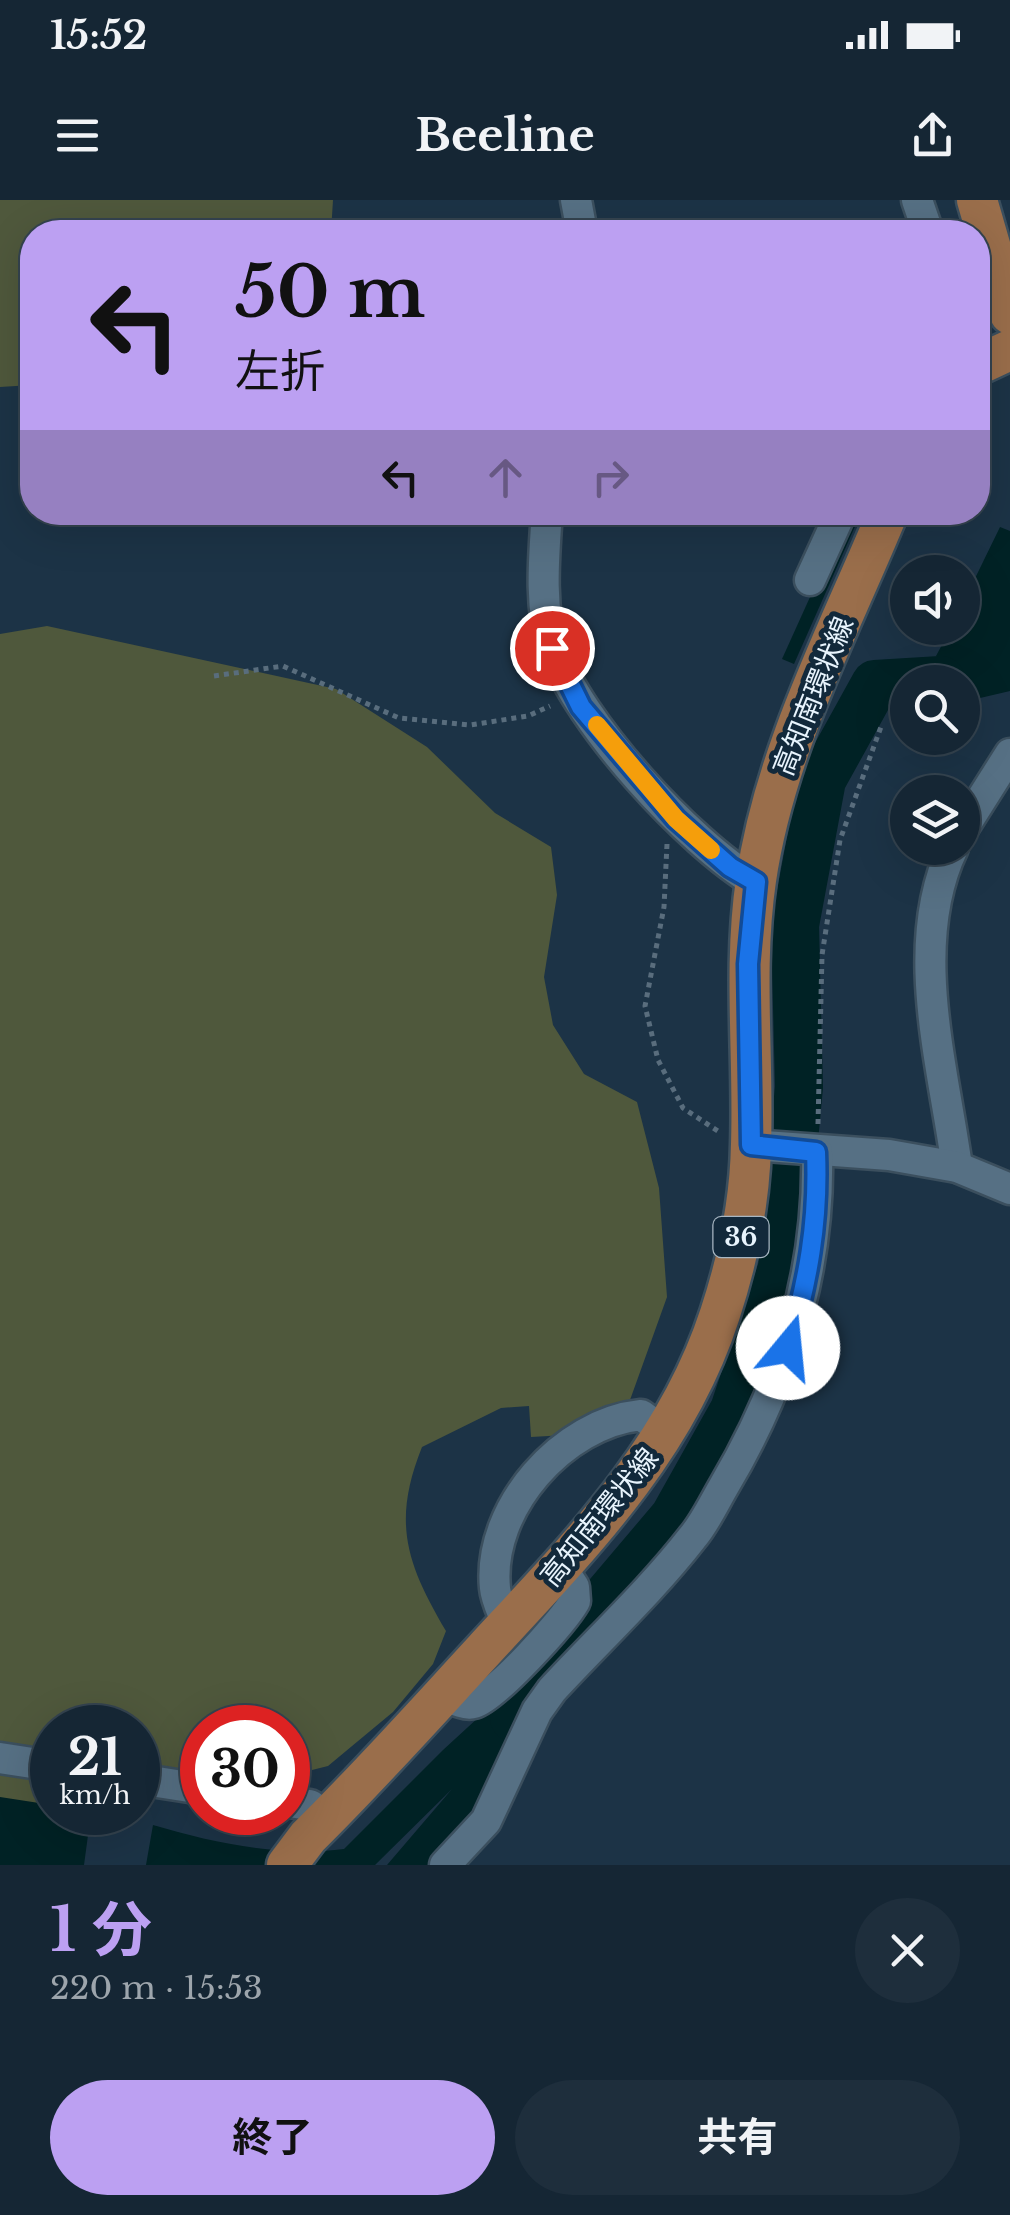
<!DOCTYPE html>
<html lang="ja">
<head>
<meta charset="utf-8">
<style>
  body { margin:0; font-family:"Libre Baskerville","Noto Sans JP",serif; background:#1e2e3c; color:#f1f3f6; height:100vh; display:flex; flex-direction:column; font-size:38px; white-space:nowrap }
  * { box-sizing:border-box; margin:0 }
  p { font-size:32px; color:#9da5ac }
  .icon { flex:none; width:55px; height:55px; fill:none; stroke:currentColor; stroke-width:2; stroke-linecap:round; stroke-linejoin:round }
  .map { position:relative; height:1665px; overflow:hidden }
  .sheet { display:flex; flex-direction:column; background:#152634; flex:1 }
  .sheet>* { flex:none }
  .guide { position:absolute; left:20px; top:20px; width:970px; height:305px; border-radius:40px; box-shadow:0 10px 40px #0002,0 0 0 2px #34434f; background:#bca0f2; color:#111; overflow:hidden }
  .tools { position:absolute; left:890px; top:355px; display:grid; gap:20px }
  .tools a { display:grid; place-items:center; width:90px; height:90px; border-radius:50%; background:#152634; box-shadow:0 10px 40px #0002,0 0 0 2px #34434f; font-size:50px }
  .speed { position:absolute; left:30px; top:1505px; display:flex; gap:20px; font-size:50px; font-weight:700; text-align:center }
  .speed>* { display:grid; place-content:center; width:130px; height:130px; border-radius:50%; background:#152634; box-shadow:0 10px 40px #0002,0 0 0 2px #34434f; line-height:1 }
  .speed small { font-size:25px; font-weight:400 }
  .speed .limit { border:15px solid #d22; background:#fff; color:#111 }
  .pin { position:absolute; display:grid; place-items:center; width:85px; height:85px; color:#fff; margin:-42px; border:5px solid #fff; border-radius:50%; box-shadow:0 2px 10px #0007 }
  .me { position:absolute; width:110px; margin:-55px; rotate:17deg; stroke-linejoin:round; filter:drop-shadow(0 0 8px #0008) }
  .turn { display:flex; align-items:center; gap:35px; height:210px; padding:0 50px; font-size:45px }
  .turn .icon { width:130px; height:130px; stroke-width:2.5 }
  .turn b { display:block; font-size:70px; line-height:85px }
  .lanes { display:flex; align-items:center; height:95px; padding:0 50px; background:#0003; justify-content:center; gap:50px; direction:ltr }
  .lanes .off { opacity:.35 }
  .round { display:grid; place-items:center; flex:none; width:105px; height:105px; border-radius:52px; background:#1e2e3c }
  .summary { display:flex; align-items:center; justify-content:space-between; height:170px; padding:0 50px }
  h1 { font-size:60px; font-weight:700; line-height:75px; color:#bca0f2 }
  .action { display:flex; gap:20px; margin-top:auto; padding:20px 50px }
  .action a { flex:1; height:115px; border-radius:60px; background:#bca0f2; color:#111; font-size:40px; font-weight:700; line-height:115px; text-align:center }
  .action a+a { background:#1e2e3c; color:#f1f3f6 }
  .status { display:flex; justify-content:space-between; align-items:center; height:70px; padding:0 50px; background:#152634; direction:ltr }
  .status svg { height:28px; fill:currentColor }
  header { display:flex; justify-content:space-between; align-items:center; height:130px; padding:0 50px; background:#152634; font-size:45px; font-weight:700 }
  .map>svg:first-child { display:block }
  .green { fill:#4f583c }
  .water { fill:#002225 }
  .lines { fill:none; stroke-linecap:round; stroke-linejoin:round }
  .river { stroke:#002225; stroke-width:48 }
  .minor-casing { stroke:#3b4f5e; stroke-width:35 }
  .major-casing { stroke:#3b4f5e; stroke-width:45 }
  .path { stroke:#596d7d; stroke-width:5; stroke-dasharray:5 5; stroke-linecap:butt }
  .minor { stroke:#567084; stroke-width:30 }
  .major { stroke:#9a6e4b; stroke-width:40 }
  .route-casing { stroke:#114b97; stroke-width:25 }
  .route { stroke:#1a73e8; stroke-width:18 }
  .slow { stroke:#f59e0b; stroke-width:18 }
  .labels { text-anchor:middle; stroke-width:10; stroke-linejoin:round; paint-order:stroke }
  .shield { fill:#12293b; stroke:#a8b7c3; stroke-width:2.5 }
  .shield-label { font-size:25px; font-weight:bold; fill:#e8f4fd }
  .street-label { font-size:28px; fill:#e8f4fd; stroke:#12293b }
</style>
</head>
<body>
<div class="status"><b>15:52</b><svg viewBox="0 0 49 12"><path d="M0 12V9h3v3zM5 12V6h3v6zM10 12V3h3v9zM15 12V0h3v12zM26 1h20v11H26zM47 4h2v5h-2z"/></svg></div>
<header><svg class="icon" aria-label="menu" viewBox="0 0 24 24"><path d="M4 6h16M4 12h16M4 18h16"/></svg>Beeline<svg class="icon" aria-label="share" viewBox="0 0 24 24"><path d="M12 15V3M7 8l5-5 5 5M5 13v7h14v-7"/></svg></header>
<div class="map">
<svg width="1010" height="1665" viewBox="0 0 1010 1665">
  <rect width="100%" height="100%" fill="#1c3346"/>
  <g class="green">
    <polygon points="0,0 333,0 331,32 32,32 32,185 0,187"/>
    <path d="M47 426 336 489 427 547 495 613 551 647 557 695 544 777 553 825 584 874 637 902 659 988 667 1097 630 1200 566 1235 531 1237 529 1206 501 1208 422 1247C392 1322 406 1363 446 1431L433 1464 393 1512 328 1566 288 1576V1528H202V1595L138 1585V1528H52V1561L0 1557V434Z"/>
    <polygon points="0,1569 52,1575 52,1612 0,1615"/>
  </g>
  <g class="water">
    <polygon points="848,313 861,313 794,464 782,459"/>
    <polygon points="1000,327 1010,331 1010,491 963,502 962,482 908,482 907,500 878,499 879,473 940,469 944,462 936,456 951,428 962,428 963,403"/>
    <path d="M541 1460 559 1470 476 1617 428 1665H387L452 1589 375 1665H146L153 1625C213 1643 281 1657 344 1649L443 1550Z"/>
    <polygon points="0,1597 52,1605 52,1612 91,1613 84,1665 0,1665"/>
  </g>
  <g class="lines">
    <polyline class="river" points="514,1518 520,1499 674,1317 734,1210 782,1068 799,887 795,725 822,580 875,484 941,480"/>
    <defs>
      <g id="minor">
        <polyline points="576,0 582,32"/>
        <polyline points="917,0 928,32"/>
        <path d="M547 312C544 356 539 407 553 449 578 522 689 643 755 682"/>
        <polyline points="810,380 841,312"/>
        <polyline points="962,630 1010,554"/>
        <path d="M953 648C907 744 943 865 957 967"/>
        <polyline points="751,945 889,955 957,967 1010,989"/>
        <path d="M507 1424C503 1413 496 1400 495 1388 487 1308 563 1223 641 1215L666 1233"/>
        <path d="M443 1494C452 1498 464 1506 474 1503 495 1497 563 1422 575 1401L574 1387 561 1367"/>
        <polyline points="0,1558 52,1566"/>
        <polyline points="138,1579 202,1589"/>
        <polyline points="288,1602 310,1605 328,1618"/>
        <path d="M445 1665 486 1621 537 1511 552 1490C598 1440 650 1392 692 1338 705 1323 714 1303 724 1286 785 1183 820 1072 817 952"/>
      </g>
      <g id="major">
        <polyline points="977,0 1010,114"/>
        <polyline points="978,165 1010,150"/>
        <path d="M287 1665 308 1637C369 1577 426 1513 484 1450 578 1348 676 1250 720 1114 738 1059 750 1001 751 944 754 856 743 768 756 680 775 550 838 433 888 312"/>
      </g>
    </defs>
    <use href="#minor" class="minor-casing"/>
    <use href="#major" class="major-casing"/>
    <g class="path">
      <polyline points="214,476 283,466 399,518 470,525 528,516 550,506"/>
      <polyline points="667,644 664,707 645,806 658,860 683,908 721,933"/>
      <polyline points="818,924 822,755 840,640 882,524"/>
    </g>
    <use href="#minor" class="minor"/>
    <use href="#major" class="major"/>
  </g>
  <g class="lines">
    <defs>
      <path id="route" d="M552 448 581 507 676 619 730 667 756 682 748 764 751 945 816 952C819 1021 808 1083 788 1148"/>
    </defs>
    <use href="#route" class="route-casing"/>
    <use href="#route" class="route"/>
    <polyline class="slow" points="597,525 676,619 711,650"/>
  </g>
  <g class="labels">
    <rect class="shield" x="713.5" y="1017" width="55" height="40" rx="8"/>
    <g class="shield-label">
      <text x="741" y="1046">36</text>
    </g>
    <g class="street-label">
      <text transform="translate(813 496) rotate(-68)" y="10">高知南環状線</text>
      <text transform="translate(599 1317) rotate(-51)" y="10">高知南環状線</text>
    </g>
  </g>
</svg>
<div class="tools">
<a><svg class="icon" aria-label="sound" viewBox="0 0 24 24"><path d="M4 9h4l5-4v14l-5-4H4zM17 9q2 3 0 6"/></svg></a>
<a><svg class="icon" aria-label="search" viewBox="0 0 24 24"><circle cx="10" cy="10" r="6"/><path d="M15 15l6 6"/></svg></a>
<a><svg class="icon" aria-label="layers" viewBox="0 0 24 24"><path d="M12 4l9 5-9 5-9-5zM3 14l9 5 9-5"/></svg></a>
</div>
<div class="speed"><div>21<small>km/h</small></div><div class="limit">30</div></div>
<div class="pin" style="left:552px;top:448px;background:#d93025"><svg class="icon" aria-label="arrive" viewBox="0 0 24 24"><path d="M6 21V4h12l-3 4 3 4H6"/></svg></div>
<svg class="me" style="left:788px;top:1148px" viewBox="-20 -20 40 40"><circle r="19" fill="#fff"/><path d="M0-13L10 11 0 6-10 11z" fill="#1a73e8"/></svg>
<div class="guide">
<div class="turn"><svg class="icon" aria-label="left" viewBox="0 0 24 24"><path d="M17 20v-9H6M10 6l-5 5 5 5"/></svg><div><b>50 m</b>左折</div></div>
<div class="lanes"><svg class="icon" aria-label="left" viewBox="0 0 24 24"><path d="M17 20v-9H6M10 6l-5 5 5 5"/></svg><svg class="icon off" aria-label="ahead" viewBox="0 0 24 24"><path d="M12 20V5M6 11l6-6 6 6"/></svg><svg class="icon off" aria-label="right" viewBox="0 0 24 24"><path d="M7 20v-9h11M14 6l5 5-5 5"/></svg></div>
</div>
</div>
<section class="sheet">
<div class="summary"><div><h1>1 分</h1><p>220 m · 15:53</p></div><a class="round"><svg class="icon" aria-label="close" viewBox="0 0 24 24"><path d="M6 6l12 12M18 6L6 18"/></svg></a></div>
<div class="action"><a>終了</a><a>共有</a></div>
</section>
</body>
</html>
